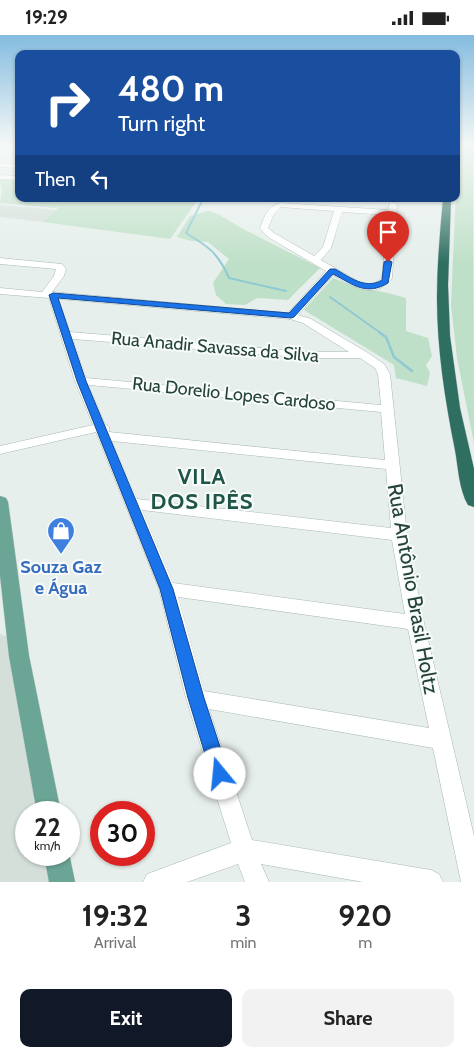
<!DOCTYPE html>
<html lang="en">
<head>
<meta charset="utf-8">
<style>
  body { margin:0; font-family:Cabin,sans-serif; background:#f2f2f2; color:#222; height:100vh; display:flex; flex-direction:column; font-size:19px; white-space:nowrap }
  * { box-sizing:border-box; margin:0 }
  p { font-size:16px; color:#767676 }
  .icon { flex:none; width:28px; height:28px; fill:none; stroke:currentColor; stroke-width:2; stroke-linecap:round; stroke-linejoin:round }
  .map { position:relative; height:847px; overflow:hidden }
  .details { display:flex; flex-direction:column; background:#fff; flex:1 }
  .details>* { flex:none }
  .banner { position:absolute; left:15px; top:15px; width:445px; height:152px; border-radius:10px; box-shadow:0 1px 4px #0004; background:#1a4fa0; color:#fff; overflow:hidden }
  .speed { position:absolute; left:15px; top:766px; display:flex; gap:10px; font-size:25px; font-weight:700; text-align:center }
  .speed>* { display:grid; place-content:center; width:65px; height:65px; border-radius:50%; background:#fff; box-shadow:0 1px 4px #0004; line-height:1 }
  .speed small { font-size:12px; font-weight:400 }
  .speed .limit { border:8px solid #d22; background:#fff; color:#111 }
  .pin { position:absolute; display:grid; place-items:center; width:42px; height:42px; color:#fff; margin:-51px -21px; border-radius:50% 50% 50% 0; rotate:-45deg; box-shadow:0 0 5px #0007 }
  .pin .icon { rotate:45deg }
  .me { position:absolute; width:55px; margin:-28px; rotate:343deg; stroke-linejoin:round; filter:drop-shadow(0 0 4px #0008) }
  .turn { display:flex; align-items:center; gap:18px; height:105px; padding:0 20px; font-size:22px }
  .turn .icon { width:65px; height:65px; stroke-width:2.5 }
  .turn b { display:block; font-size:35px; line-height:42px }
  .then { display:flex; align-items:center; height:48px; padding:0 20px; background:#0003; gap:10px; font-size:19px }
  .eta { display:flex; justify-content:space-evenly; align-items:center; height:85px; text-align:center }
  .eta b { font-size:30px; font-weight:700; line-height:35px }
  .primary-button { display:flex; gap:10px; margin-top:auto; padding:10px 20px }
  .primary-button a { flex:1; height:58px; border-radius:10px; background:#111827; color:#fff; font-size:20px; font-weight:700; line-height:58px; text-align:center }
  .primary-button a+a { background:#f2f2f2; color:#222 }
  .status { display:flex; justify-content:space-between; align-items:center; height:35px; padding:0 25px; background:#fff; direction:ltr }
  .status svg { height:14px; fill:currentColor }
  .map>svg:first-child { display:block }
  .built { fill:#d4dfda }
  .green { fill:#bfe0c8 }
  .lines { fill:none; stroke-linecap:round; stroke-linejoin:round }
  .stream-far1 { stroke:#8ec9d4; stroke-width:2 }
  .stream { stroke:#8ec9d4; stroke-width:2.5 }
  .minor-casing { stroke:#a8b8b2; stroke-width:1 }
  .major-casing { stroke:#c2cac8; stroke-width:1 }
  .highway-casing { stroke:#c2cac8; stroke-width:1 }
  .minor { fill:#fff; fill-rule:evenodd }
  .major { fill:#6aa596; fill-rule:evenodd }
  .highway { fill:#2f6f62; fill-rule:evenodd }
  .route { fill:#1a73e8; stroke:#114b97 }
  .labels { text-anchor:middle; stroke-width:4; stroke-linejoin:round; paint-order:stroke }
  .street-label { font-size:18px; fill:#24423a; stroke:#f7fbf9 }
  .shop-label { font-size:18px; font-weight:bold; fill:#366cbe; stroke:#f7fbf9 }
  .near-street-label { font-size:21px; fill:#24423a; stroke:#f7fbf9 }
  .district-label { font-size:22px; font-weight:bold; letter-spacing:1px; fill:#1f5548; stroke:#f7fbf9 }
</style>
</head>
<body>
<div class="status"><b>19:29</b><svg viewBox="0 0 49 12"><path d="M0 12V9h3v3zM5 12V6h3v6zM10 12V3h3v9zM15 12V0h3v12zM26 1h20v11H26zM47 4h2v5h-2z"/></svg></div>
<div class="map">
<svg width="474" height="847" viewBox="0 0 474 847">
  <rect width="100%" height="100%" fill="#e6efeb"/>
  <g class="built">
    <polygon points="0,170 55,175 43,187 0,182"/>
    <polygon points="0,599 10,603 41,777 26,778 26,820 49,820 54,847 0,847"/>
  </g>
  <g class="green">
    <polygon points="458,109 473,109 474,408 457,323 451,270"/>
    <polygon points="0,144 19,145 19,164 198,164 170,204 43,187 60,171 56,173 0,168 2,156"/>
    <polygon points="208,176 218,179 243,194 320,233 288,265 257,263 245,270 226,269 216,260 213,248 229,224 208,207 192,206 177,202 190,181"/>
    <path d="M333 243C357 254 381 255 406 263V296L428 303 432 321 426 330 430 338 427 351 396 343 394 330 304 275Z"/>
  </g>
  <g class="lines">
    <g class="stream-far1">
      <path d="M203 164 186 198C209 212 218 218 229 243L286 256"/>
      <polyline points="330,262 382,299"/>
    </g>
    <polyline class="stream" points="380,298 386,302 394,322 412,336"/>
    <defs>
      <g id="minor">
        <polygon points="11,109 19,110 0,121 0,116"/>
        <polygon points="0,128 19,129 19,133 0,132"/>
        <polygon points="0,140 19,141 19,145 0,144"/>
        <path d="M390 167 397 169 392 243C375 266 352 251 333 240L298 280 311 284 368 318 384 329 390 339 407 500 424 588 474 801V847H461L433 713 209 674 252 805 431 835 439 839 443 847H363L261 829 269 847H245L238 829 187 847H143L147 839 231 808 186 663 159 554 96 397 0 419V411L93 390 75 346 49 263 0 259V253L42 257 54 241 56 234 0 229V223L62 229 66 234 64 241 52 257 288 278 326 236 268 202 260 193C264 182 268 171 280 168L388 175ZM281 172 334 176 323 212 314 221 274 198 268 193 274 179ZM342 177 388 180 382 243 374 249 361 248 321 225 331 213ZM59 264 290 284 303 288 349 317H309L70 297ZM73 304 309 323H360L375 333 378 339 381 370 86 343ZM89 350 381 377 385 425 109 397V392L105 389ZM112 406 386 434 391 493 137 464ZM142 475 392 505 405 579 173 548ZM178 562 408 594 429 693 204 656Z"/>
      </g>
      <g id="major">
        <polygon points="0,461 6,463 8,467 29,621 61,778 37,778 9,621 0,540"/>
        <polygon points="69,818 75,847 49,847 44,820 69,820"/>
      </g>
      <path id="highway" d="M443 164H451L448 250 450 301 460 373 474 434V472L468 470C459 455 458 431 455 415 445 365 437 314 437 263 437 230 440 197 443 164Z"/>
    </defs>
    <use href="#minor" class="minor-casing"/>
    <use href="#major" class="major-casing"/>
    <use href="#highway" class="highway-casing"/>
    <use href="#minor" class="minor"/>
    <use href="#major" class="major"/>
    <use href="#highway" class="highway"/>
  </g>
  <linearGradient id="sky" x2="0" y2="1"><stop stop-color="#84bce0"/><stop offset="0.48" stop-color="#f4f8f6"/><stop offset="1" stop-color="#f4f8f6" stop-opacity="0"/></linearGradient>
  <rect width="474" height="228" fill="url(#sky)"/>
  <path class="route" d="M388 225 392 227 388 248C366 261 354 250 333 239L294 282 291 283 58 263 86 346 173 554 204 663 229 739 226 745 220 748 214 745 211 739 188 663 160 554 77 346 49 260 53 258 289 278 330 234H335C350 242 365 255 382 245L384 227Z"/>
  <defs>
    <symbol id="shop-pin" viewBox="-11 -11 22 30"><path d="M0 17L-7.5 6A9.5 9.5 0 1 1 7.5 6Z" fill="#3f7fe0" stroke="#f7fbf9"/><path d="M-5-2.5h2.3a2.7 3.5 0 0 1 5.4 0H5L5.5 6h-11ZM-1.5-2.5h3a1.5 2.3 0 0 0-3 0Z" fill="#fff"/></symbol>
  </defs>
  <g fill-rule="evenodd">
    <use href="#shop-pin" x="45" y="480" width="32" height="43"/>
  </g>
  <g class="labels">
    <g class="street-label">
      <text transform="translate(215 312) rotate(5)" y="6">Rua Anadir Savassa da Silva</text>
      <text transform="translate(234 359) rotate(6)" y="6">Rua Dorelio Lopes Cardoso</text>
    </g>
    <g class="shop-label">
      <text x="61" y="538">Souza Gaz<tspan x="61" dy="21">e Água</tspan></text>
    </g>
    <g class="near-street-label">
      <text transform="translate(413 554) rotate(80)" y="7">Rua Antônio Brasil Holtz</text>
    </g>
    <g class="district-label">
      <text x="202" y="449">VILA<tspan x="202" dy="25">DOS IPÊS</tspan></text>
    </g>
  </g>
</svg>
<div class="speed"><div>22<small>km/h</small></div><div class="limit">30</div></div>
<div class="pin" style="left:388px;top:227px;background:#d93025"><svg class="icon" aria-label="arrive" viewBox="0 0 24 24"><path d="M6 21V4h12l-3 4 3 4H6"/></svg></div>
<svg class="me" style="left:220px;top:739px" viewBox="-20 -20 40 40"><circle r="19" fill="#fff"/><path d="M0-13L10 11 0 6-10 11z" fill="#1a73e8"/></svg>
<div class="banner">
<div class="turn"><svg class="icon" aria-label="right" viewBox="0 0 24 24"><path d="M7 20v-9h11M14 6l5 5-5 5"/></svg><div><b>480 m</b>Turn right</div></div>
<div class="then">Then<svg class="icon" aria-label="left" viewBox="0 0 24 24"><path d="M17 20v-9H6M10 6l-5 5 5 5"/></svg></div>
</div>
</div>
<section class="details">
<div class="eta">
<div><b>19:32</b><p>Arrival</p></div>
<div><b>3</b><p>min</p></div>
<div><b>920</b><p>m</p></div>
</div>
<div class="primary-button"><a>Exit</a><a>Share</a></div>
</section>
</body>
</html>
